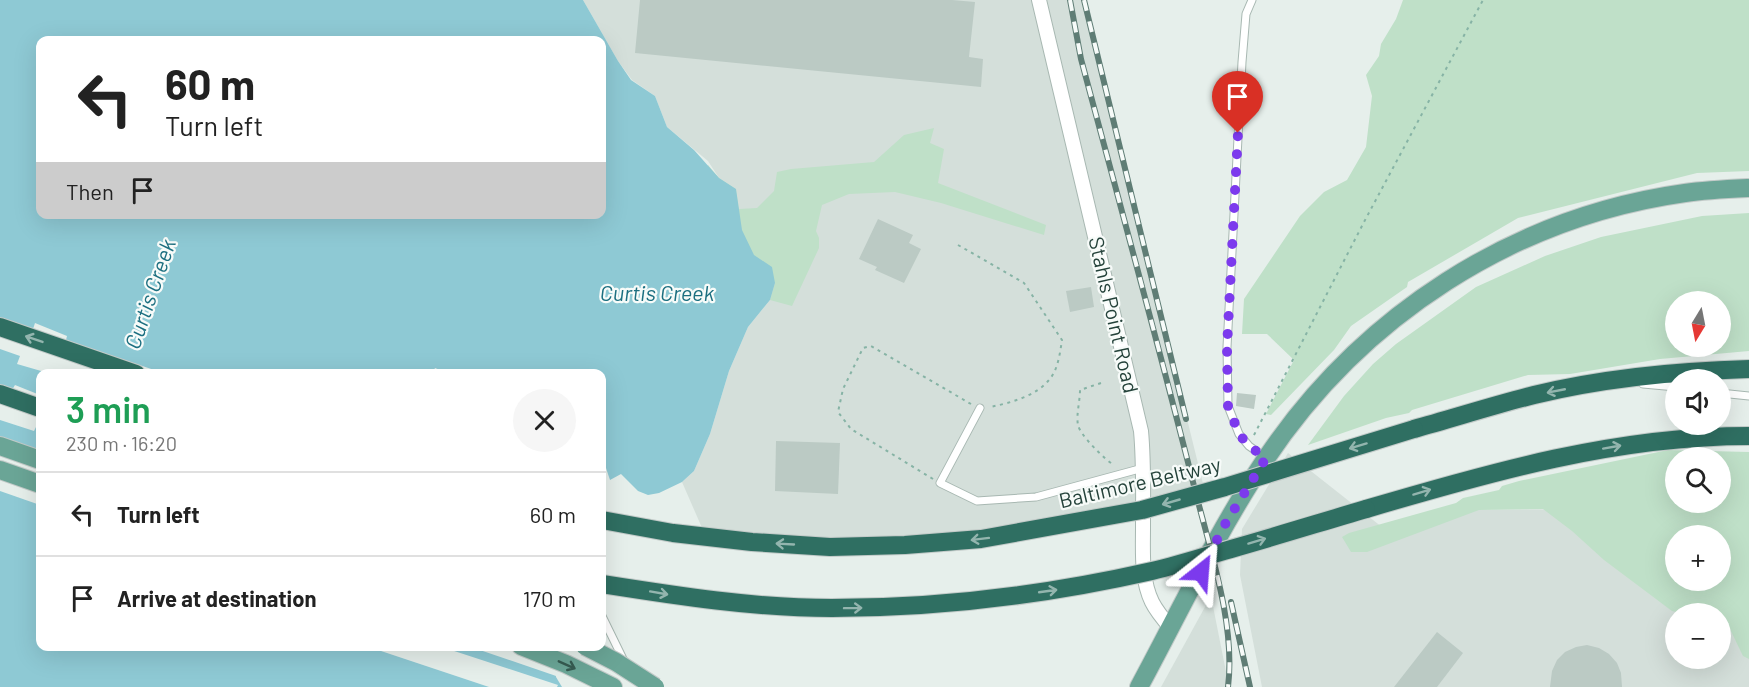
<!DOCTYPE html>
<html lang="en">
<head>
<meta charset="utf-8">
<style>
  body { margin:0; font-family:Barlow,sans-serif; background:#f6f6f6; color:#222; height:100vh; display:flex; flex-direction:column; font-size:22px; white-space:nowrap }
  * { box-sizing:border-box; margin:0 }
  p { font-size:20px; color:#767676 }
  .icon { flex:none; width:33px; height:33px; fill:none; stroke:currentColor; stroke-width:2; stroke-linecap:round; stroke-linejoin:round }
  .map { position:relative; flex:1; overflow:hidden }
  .details { position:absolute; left:36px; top:369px; width:570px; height:282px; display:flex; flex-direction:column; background:#fff; border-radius:12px; box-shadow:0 6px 24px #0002 }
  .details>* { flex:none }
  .guide { position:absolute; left:36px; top:36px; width:570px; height:183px; border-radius:12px; box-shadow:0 6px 24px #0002; background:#fff; color:#222; overflow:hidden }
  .needle { width:39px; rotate:190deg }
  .controls { position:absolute; left:1665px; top:291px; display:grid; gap:12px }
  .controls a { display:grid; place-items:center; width:66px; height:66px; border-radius:50%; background:#fff; box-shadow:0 6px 24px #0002; font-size:30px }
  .pin { position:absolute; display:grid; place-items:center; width:51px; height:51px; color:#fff; margin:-62px -26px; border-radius:50% 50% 50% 0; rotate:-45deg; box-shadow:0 0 6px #0007 }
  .pin .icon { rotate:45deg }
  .me { position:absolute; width:66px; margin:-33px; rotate:28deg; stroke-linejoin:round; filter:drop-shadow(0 0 4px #0008) }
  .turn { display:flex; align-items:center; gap:21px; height:126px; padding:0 30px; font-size:27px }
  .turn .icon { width:78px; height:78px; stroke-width:2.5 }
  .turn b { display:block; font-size:42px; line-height:51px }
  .then { display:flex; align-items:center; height:57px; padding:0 30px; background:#0003; gap:12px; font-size:22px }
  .round { display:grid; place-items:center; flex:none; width:63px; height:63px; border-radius:32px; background:#f6f6f6 }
  .overview { display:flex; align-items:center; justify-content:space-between; height:102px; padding:0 30px }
  h1 { font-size:36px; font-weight:600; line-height:45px; color:#1e9e55 }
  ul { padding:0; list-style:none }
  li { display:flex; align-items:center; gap:18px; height:84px; padding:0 30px; border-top:2px solid #e0e0e0 }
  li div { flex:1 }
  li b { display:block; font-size:22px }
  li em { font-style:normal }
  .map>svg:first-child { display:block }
  .built { fill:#d4dfda; fill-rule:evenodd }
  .green { fill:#bfe0c8; fill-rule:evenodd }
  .water { fill:#8ec9d4; fill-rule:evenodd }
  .pier { fill:#e6efeb }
  .building { fill:#bbcac4 }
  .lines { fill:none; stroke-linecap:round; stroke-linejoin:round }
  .service-casing { stroke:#a8b8b2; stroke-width:9 }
  .minor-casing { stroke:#a8b8b2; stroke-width:16 }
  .primary-casing { stroke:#c2cac8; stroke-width:20 }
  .motorway-casing { stroke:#c2cac8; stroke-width:20 }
  .path { stroke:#86b3a5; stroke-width:2; stroke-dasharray:3 4.5; stroke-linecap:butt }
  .service { stroke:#fff; stroke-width:7 }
  .minor { stroke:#fff; stroke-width:14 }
  .primary { stroke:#6aa596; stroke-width:18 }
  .motorway { stroke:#2f6f62; stroke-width:18 }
  .rail-casing { stroke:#5f7d75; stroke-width:6 }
  .rail { stroke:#f7fbf9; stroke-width:4; stroke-dasharray:11; stroke-linecap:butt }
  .primary-bridge-casing { stroke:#c2cac8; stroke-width:20; stroke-linecap:butt }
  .motorway-bridge-casing { stroke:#c2cac8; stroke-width:20; stroke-linecap:butt }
  .primary-bridge { stroke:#6aa596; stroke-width:18 }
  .motorway-bridge { stroke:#2f6f62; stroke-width:18 }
  .oneway { stroke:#93b5ae }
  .oneway2 { stroke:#365b51 }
  .route { stroke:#7c3aed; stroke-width:10; stroke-dasharray:0 18 }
  .labels { text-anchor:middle; stroke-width:4.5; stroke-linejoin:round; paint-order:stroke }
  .street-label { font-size:21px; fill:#24423a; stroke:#f7fbf9 }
  .water-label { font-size:22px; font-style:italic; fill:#1c6f80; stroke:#f7fbf9 }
</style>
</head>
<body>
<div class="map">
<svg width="1749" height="687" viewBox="0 0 1749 687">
  <rect width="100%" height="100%" fill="#e6efeb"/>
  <g class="built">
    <polygon points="583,0 1084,0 1205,492 981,539 706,537 682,482 694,471 710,434 729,371 748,327 770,300 742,230 736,189 719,178 708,161 667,127 655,96 632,80 618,61"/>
    <path d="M1288 453 1387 531 1461 510 1602 509 1676 536V580H1720L1749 543V687H1262L1240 575 1242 529ZM1676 614H1720V658H1676Z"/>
    <polygon points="1211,596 1229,687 1161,687"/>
  </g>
  <g class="green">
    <polygon points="1403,0 1749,0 1749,171 1697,173 1518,218 1408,282 1407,287 1351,326 1334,350 1271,415 1266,414 1294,360 1267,334 1242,334 1244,299 1300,216 1324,192 1347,180 1366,147 1372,96 1366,75 1379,56 1381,44 1396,19"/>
    <polygon points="934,128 930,143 944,149 938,183 1046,225 1044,235 941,203 895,192 849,194 822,205 816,231 819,238 819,248 792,306 770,300 775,283 719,283 708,165 719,178 736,189 739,209 757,208 774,191 777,172 791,169 874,162 904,135"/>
    <path d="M1749 213V351L1660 359 1570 374 1528 375 1412 410 1409 413 1386 418 1308 445 1344 396 1373 364 1396 344 1476 287 1545 256 1601 237 1702 216ZM1676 302H1720V346H1676Z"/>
    <path d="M1668 450 1749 452V659L1743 656 1729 627 1721 624 1720 614 1681 613 1672 611 1604 560 1572 531 1543 509 1479 510 1367 552H1351L1342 537 1349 533 1456 503 1463 498 1499 490 1502 486 1519 481ZM1676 458H1720V502H1676ZM1676 536H1720V580H1676Z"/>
  </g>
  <path class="water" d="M0 0H583L618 61 631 80 655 96 667 127 694 150 719 178 736 189 742 230 754 255 772 267 775 283 770 300 748 327 729 371 710 434 694 471 682 482 659 493 648 495 638 491 621 474 610 480 606 468H602V374H450L435 368 432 374H40V646L553 647 556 677 562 687H0ZM40 40H602V214H40Z"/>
  <g class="pier">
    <polygon points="0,319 33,329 35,323 67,336 66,340 163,373 68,374 54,369 53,373 48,373 17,364 20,356 0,349"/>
    <polygon points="15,385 40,395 40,429 36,427 34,431 0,420 0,386 12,390"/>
    <polygon points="0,439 40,452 40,505 0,491"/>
    <polygon points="556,646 559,677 471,647"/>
    <polygon points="369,647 442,647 558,685 557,687 489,687"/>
  </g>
  <g class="building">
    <polygon points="640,0 952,0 975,2 969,57 983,59 981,87 635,53"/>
    <polygon points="878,219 913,235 909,243 921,249 904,283 875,270 877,267 859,259"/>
    <polygon points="1091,287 1094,307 1070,312 1066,291"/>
    <polygon points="1237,393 1256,395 1254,409 1236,406"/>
    <polygon points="776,441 840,443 838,494 775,491"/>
    <polygon points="1437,632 1463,653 1437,687 1394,687"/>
    <polygon points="1587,645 1599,648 1609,654 1617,663 1621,673 1622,687 1550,687 1552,671 1557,660 1565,652 1576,647"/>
  </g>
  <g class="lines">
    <defs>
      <g id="service">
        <polyline points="1252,0 1246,14 1242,62 1227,347 1228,406 1239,434 1249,446 1266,458"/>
        <polyline points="1643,384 1676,387"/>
        <polyline points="1720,393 1749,396"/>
        <polyline points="980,408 940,483 977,501 1036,497 1143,468"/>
        <polyline points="602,616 624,661"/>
      </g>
      <path id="minor" d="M1039 0 1141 431C1144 463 1143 496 1143 528 1143 553 1141 579 1152 602 1157 612 1164 620 1171 628"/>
      <g id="primary">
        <polyline points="0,446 40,460"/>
        <polyline points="0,470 40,484"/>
        <polyline points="521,646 566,664 613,687"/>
        <path d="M1139 687C1180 611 1217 532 1265 460 1361 316 1513 217 1685 193 1706 190 1728 189 1749 188"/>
      </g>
      <g id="motorway">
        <polyline points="0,327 136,374"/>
        <polyline points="0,394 40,408"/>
        <path d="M1414 429C1454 418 1494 405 1534 395 1604 378 1677 371 1749 369"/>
        <path d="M1366 509C1491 472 1617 436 1749 436"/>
      </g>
    </defs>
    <use href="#service" class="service-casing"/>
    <use href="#minor" class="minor-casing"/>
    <use href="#primary" class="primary-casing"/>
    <use href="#motorway" class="motorway-casing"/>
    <g class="path">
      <path d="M958 245 1024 283 1062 340C1060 353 1058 370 1049 380 1036 396 1010 403 990 407"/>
      <path d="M1101 383 1080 390C1080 401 1076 415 1078 425 1080 435 1105 460 1114 465"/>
      <polyline points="1254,435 1364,222 1483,0"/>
      <polyline points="933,479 851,429 838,412 843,389 863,348 871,346 971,404"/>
    </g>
    <use href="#service" class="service"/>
    <use href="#minor" class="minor"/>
    <use href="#primary" class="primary"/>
    <use href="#motorway" class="motorway"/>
    <defs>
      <g id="rail">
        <path d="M1070 0 1081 59C1119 201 1158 343 1194 486 1209 547 1236 624 1228 687"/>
        <polyline points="1084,0 1186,419"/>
        <polyline points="1231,602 1250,687"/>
      </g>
    </defs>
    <use href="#rail" class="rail-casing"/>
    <use href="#rail" class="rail"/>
    <defs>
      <polyline id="primary-bridge" points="585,646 616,662 655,687"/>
      <g id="motorway-bridge">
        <polyline points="602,520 673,533 752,542 830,547 905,545 981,539 1142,510 1225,487 1414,429"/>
        <path d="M602 584C678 596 755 608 832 608 940 608 1046 595 1152 571 1173 566 1193 560 1213 554 1264 540 1315 524 1366 509"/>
      </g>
    </defs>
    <use href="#primary-bridge" class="primary-bridge-casing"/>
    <use href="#motorway-bridge" class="motorway-bridge-casing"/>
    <use href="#primary-bridge" class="primary-bridge"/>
    <use href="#motorway-bridge" class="motorway-bridge"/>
  </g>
  <defs><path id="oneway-shaft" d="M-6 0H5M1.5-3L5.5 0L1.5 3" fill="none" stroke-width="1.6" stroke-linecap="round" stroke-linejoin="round" transform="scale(1.5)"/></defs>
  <g class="oneway">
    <use href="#oneway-shaft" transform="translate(34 339) rotate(-161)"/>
    <use href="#oneway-shaft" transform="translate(1556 391) rotate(169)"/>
    <use href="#oneway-shaft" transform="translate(1358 446) rotate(163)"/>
    <use href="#oneway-shaft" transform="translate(1612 447) rotate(-10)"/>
    <use href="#oneway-shaft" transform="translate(1422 492) rotate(-17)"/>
    <use href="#oneway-shaft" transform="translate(1171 502) rotate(164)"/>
    <use href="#oneway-shaft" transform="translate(980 539) rotate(173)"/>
    <use href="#oneway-shaft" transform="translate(1257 541) rotate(-17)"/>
    <use href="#oneway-shaft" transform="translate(785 544) rotate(-177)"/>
    <use href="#oneway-shaft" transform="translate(1048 591) rotate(-8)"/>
    <use href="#oneway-shaft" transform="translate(659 593) rotate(10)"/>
    <use href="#oneway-shaft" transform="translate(853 608) rotate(-1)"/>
  </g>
  <use class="oneway2" href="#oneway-shaft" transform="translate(567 665) rotate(24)"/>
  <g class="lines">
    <polyline class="route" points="1201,572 1224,526 1266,458 1249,446 1239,434 1228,406 1227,347 1238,133"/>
  </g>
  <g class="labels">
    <g class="street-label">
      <text transform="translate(1113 315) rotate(77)" y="7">Stahls Point Road</text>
      <text transform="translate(1140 483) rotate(-13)" y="7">Baltimore Beltway</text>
    </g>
    <g class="water-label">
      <text x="657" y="301">Curtis Creek</text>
      <text transform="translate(150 294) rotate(-71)" y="8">Curtis Creek</text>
    </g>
  </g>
</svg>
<div class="controls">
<a><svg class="needle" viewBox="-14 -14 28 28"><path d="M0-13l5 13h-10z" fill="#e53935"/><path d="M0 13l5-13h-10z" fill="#767676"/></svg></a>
<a><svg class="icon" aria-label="sound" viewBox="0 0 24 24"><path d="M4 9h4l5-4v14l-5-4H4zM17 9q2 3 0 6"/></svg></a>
<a><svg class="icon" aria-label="search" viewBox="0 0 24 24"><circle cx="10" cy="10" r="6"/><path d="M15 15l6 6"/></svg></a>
<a>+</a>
<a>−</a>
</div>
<div class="pin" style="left:1238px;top:133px;background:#d93025"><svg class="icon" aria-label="arrive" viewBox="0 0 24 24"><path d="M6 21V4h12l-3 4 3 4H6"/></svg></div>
<svg class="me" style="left:1201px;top:572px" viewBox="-20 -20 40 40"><path d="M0-17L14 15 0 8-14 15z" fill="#7c3aed" stroke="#fff" stroke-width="4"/></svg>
<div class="guide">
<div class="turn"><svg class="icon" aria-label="left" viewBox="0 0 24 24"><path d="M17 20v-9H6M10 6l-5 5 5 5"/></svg><div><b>60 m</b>Turn left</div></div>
<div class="then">Then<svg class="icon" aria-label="arrive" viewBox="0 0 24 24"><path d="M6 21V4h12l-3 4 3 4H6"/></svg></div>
</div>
<section class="details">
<div class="overview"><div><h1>3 min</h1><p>230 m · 16:20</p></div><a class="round"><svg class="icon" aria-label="close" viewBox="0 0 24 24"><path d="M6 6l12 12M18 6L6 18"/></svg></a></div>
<ul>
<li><svg class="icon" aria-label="left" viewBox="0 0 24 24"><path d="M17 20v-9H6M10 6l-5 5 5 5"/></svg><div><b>Turn left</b></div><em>60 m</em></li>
<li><svg class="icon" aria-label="arrive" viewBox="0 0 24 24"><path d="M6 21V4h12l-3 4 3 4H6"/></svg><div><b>Arrive at destination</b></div><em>170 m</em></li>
</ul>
</section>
</div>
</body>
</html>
